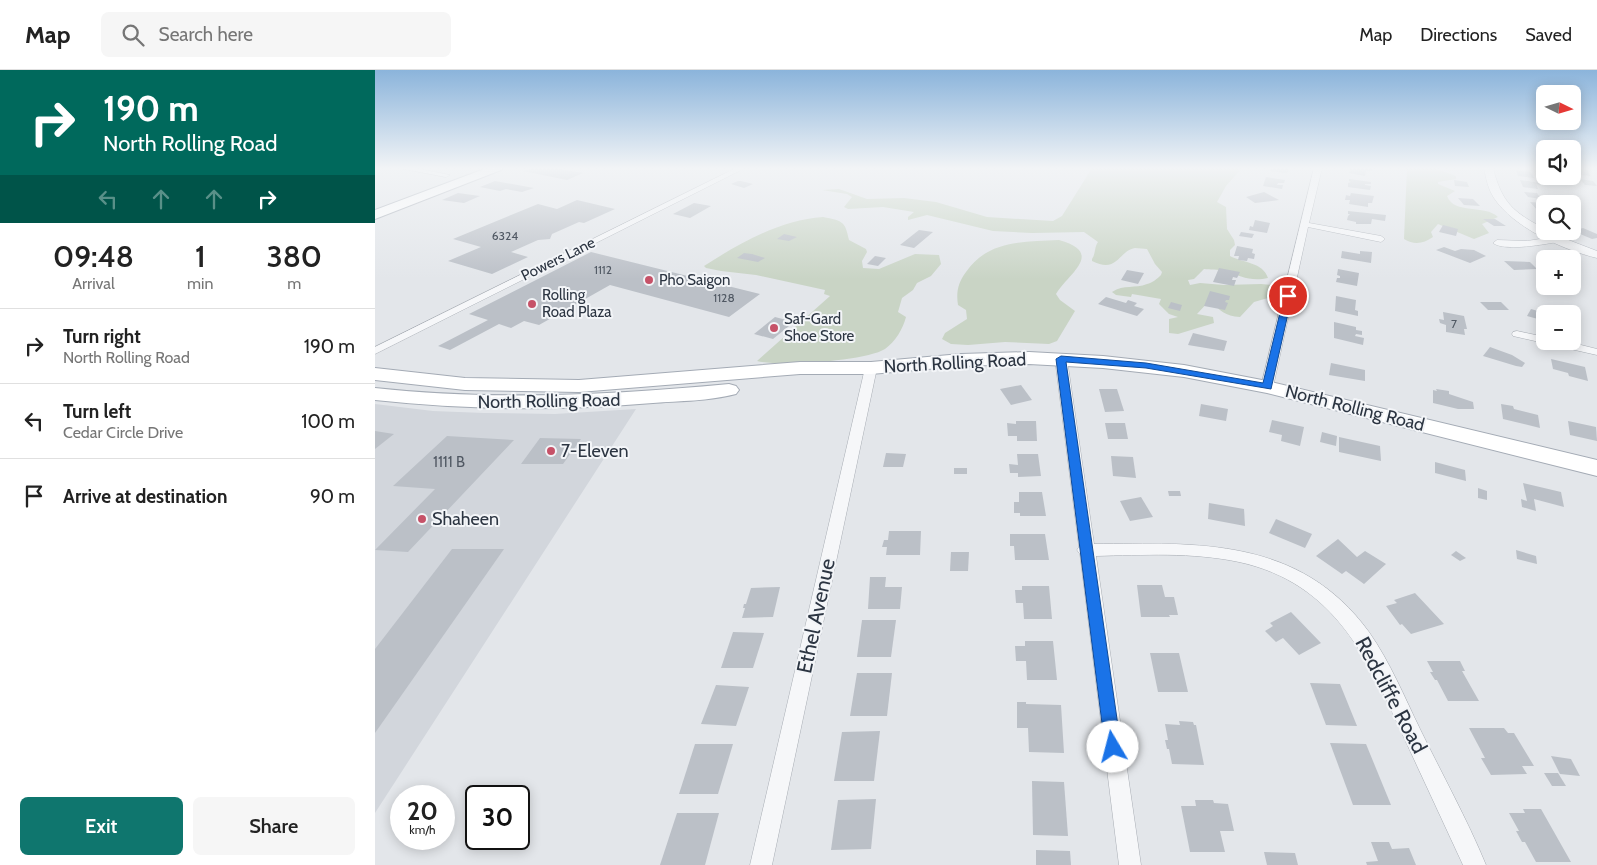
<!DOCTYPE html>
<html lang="en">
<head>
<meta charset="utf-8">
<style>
  body { margin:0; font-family:Cabin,sans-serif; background:#f6f6f6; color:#222; height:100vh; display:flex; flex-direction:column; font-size:19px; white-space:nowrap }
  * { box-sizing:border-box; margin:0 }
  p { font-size:16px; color:#767676 }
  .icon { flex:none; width:28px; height:28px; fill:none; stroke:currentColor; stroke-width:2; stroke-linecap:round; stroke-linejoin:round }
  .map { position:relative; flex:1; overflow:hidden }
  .panel { display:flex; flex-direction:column; background:#fff; width:375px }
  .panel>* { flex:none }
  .hud { background:#00695c; color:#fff; overflow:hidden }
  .needle { width:32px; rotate:95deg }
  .buttons { position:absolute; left:1161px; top:15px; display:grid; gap:10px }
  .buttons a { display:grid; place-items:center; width:45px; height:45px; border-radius:8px; background:#fff; box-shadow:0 2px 12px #0003; font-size:25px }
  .speed { position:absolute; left:15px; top:715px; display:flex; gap:10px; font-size:25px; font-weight:700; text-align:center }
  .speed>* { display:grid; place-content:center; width:65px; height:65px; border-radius:50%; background:#fff; box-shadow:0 2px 12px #0003; line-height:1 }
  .speed small { font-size:12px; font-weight:400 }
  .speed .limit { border:2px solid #111; border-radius:8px; background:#fff; color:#111 }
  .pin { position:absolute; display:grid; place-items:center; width:42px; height:42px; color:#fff; margin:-21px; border:2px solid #fff; border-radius:50%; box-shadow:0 1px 5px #0007 }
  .me { position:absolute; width:55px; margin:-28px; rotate:352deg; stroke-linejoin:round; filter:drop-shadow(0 0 4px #0008) }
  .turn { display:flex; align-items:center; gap:18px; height:105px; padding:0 20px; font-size:22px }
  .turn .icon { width:65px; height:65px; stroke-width:2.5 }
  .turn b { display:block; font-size:35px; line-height:42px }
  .lanes { display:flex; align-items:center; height:48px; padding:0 20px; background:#0003; justify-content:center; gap:25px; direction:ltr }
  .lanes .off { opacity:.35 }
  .eta { display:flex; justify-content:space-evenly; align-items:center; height:85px; text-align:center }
  .eta b { font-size:30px; font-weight:600; line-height:35px }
  .primary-button { display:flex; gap:10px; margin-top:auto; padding:10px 20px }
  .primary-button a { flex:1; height:58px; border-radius:8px; background:#0f766e; color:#fff; font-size:20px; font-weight:600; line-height:58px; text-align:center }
  .primary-button a+a { background:#f6f6f6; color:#222 }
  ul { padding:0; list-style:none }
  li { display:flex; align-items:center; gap:15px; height:75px; padding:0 20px; border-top:1px solid #e0e0e0 }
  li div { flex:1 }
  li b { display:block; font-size:19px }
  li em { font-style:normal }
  header { display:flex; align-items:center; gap:30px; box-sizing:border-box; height:70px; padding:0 25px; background:#fff; border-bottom:1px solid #e0e0e0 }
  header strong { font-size:24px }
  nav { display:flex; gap:28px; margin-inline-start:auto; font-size:18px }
  .search { width:350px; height:45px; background:#f6f6f6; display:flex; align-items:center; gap:12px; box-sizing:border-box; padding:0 18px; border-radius:8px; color:#767676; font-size:19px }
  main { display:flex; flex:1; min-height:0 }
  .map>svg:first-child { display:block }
  .built { fill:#d2d6dc }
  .green { fill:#c9d4c5 }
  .building { fill:#bbc0c7 }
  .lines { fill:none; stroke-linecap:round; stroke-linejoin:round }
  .minor-casing { stroke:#a8adb4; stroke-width:1 }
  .tertiary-casing { stroke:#a8adb4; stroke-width:1 }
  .primary-casing { stroke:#a4abb5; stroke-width:2 }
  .minor { fill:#f6f7f9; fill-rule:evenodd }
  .tertiary { fill:#f6f7f9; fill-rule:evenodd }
  .primary { fill:#fff; fill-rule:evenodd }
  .route { fill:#1a73e8; stroke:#114b97 }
  .poi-dot { fill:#c65268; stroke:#f3f5f8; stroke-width:2 }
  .labels { text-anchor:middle; stroke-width:4; stroke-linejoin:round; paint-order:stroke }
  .far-number-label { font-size:12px; fill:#505863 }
  .far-street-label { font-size:15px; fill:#2c3542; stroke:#f3f5f8 }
  .far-poi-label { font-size:15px; fill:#2c3542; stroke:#f3f5f8; text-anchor:start }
  .number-label { font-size:15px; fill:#505863 }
  .street-label { font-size:18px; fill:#2c3542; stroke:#f3f5f8 }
  .poi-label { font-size:18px; fill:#2c3542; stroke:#f3f5f8; text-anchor:start }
  .near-street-label { font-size:21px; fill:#2c3542; stroke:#f3f5f8 }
</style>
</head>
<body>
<header>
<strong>Map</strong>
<div class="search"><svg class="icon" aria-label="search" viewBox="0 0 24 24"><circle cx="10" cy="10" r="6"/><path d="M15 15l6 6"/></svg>Search here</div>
<nav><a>Map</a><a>Directions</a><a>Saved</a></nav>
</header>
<main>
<section class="panel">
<div class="hud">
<div class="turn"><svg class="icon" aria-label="right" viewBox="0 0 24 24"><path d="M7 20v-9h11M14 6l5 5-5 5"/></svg><div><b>190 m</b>North Rolling Road</div></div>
<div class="lanes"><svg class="icon off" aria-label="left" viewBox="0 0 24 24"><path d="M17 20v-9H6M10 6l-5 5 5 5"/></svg><svg class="icon off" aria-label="ahead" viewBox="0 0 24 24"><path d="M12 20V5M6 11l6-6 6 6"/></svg><svg class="icon off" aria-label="ahead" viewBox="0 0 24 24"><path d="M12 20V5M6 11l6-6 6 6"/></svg><svg class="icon" aria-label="right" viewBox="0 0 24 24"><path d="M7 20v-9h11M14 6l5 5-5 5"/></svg></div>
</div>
<div class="eta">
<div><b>09:48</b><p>Arrival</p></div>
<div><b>1</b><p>min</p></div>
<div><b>380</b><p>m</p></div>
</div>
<ul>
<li><svg class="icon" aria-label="right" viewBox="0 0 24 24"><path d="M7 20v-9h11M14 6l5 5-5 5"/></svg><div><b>Turn right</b><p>North Rolling Road</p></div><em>190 m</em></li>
<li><svg class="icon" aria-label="left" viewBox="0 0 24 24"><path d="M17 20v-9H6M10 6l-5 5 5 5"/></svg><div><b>Turn left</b><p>Cedar Circle Drive</p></div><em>100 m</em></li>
<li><svg class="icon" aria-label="arrive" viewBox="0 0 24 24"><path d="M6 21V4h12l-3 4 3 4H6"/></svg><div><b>Arrive at destination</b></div><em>90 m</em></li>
</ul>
<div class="primary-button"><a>Exit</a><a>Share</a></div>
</section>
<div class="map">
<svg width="1222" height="795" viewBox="0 0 1222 795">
  <rect width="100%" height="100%" fill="#e3e6ea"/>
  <polygon class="built" points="0,334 58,341 109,343 180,344 261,339 0,743"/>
  <g class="green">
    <path d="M717 98H867L851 116 842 132 851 137 852 159 859 170 860 175 855 180V186C868 193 888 192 893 208 876 212 865 206 850 201 843 199 835 200 829 199L819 209 813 210 815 215 825 213 849 215 886 214 897 215 903 219 893 228 879 232 865 247C850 246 845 241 835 230L822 244 838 247 839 253 803 264 794 263V249L803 247 794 244 784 234 786 229 757 224 756 227 741 225 737 222C749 214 760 219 772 214 777 213 782 209 786 205L787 202 780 194 772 179C769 179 764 178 760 178 743 181 743 204 717 191V189C721 183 719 178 723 172L709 162 657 163 618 161 552 145 533 150V147L539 142 508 137 473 139 469 137 477 127 472 124 447 120 464 119 492 129 529 128 561 132 612 147 678 151 687 146Z"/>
    <path d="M1032 98H1059L1081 106V109L1063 112V114L1080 121 1072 126C1079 145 1110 134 1123 147L1107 154 1114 163 1099 169 1063 154 1056 162 1058 167C1048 174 1039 175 1029 169Z"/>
    <path d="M448 147C468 151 470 151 474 170L491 179 492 182 487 191 488 198 504 199 540 184 564 185 566 194 556 206 542 213 538 220 527 228 523 242 531 247C528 259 520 272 510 279 491 291 404 297 382 291L455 226 449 224 450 220 381 205 346 201 331 198 329 196C365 173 405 150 448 147Z"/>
    <path d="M684 170C730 183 694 203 681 224L685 230 700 241 682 271 674 274 630 272 593 275 576 274 567 269 570 263 592 249 591 240 583 235C581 222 583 213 591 202 613 170 648 172 684 170Z"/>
  </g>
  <g class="building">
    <polygon points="157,98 180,98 208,103 192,110 148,101"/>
    <polygon points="896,98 914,98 913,102 910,103 895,101"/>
    <polygon points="975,98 997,98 997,101 991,101 990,106 974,103"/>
    <polygon points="1198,99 1213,100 1215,106 1200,104"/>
    <polygon points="1141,100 1156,102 1159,108 1143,106"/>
    <polygon points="891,107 910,110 909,113 903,113 902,115 908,115 907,119 888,116"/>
    <polygon points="974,109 996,112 996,114 990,114 990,115 996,116 995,120 973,117 973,113 976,112 974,111"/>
    <polygon points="1205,109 1218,111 1222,116 1210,115"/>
    <polygon points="1079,110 1092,112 1094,117 1080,116"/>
    <polygon points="1145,110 1165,113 1166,115 1161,114 1163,119 1148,117"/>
    <polygon points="120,111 159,118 147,122 131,119 125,121 105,117"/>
    <polygon points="363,111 366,111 378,114 369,118 356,114"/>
    <polygon points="889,122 904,130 880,133 871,127"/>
    <polygon points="1149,122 1162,123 1166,129 1153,127"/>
    <polygon points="83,123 105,126 89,133 67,130"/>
    <polygon points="976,123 999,126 997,133 993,133 993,137 974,134 975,130 970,130 971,125 975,126"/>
    <polygon points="1083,128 1098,129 1105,136 1089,135"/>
    <polygon points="202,130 240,139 209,153 204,152 177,164 175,169 163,170 136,182 153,187 117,204 73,191 106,177 78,169 163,134 182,139"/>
    <polygon points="1155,132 1170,133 1170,140 1162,140"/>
    <polygon points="319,133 336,136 315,148 298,144"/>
    <polygon points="973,141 1011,145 1010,151 997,149 996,154 981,154 981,152 972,150 973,146 975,144 973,144"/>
    <polygon points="1108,149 1120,149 1131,156 1119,156"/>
    <polygon points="880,150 895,153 892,163 874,160 875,156 878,157"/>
    <polygon points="1068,155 1083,159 1081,166 1064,162"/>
    <polygon points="1208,158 1222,164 1222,168 1217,169 1198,161"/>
    <polygon points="544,160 558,162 539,178 525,175"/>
    <polygon points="866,162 879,164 877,168 864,166"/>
    <polygon points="409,164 422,167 414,171 402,169"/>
    <polygon points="862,176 878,179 877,183 880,184 879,189 873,188 872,191 863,190 864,186 859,186"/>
    <polygon points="1069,177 1080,181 1086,179 1099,180 1111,186 1095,193 1061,180"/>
    <polygon points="967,181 985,184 985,181 997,182 996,193 966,188"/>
    <polygon points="216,182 385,224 354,247 235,215 164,255 149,251 136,258 124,254 75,280 63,276 113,250 94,244"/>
    <polygon points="369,183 377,184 390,188 383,192 362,188"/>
    <polygon points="1189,185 1201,190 1174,187"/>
    <polygon points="500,186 511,188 503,196 492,194"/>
    <polygon points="1129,191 1155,192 1162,199 1139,200"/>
    <polygon points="844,198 865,202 862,208 858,207 857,210 861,210 859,216 838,212"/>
    <polygon points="963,199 984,203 982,216 961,212 962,208 965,208 965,206 962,205"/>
    <polygon points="752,200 769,203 763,214 746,210"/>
    <polygon points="835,221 855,226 854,230 851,230 850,232 853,233 850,240 829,236"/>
    <polygon points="961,226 981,230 980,240 983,241 983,246 960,241"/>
    <polygon points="731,227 751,233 753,230 762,233 759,236 769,239 762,246 723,234"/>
    <polygon points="796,232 807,235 805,241 793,238"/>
    <polygon points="1105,232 1126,232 1134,240 1113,240"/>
    <polygon points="1156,239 1170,243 1170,251 1152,246"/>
    <polygon points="1068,242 1089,246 1092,259 1089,259 1090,265 1071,262 1071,255 1065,253 1064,249 1069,250"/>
    <polygon points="400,247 419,252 398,269 379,264"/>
    <polygon points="959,252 981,257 981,260 987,261 987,265 981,264 980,266 989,268 988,275 959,268"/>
    <polygon points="818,263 852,271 849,281 813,275"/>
    <polygon points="1115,277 1137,285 1150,293 1147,297 1141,296 1108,286"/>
    <polygon points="1176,289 1210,297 1213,311 1194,306 1193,303 1178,299"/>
    <polygon points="956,293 990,300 990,311 954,305"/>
    <polygon points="646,315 657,330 636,335 625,319"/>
    <polygon points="724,319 742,319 749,341 730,342"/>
    <polygon points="1061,319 1074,321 1074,324 1098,332 1099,339 1083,339 1058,333 1058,320 1062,321"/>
    <polygon points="826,334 853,339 851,351 824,346"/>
    <polygon points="1126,334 1138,336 1139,339 1163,345 1165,358 1128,349"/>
    <polygon points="897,350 929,357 925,376 906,371 907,365 894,362"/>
    <polygon points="641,351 661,351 662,371 642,371 642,366 633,366 632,353 641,354"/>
    <polygon points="1193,351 1221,357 1222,371 1195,365"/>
    <polygon points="730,353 750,353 753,369 733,369"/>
    <polygon points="0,361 19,364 0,379"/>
    <polygon points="947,362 962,366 961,376 945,372"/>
    <polygon points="72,366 139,370 33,482 0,480 60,419 18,416"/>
    <polygon points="964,367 1005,376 1006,391 964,382"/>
    <polygon points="165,368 206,369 188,394 146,394"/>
    <polygon points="511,383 531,384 528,397 508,397"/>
    <polygon points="642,384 663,384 666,406 643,407 643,403 635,403 634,394 643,395"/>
    <polygon points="736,386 758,387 761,408 738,406"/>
    <polygon points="1060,392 1090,400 1091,411 1060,403"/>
    <rect x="579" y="398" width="13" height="6"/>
    <polygon points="1148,413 1186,422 1189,437 1159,429 1161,441 1147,437 1146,429 1152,431"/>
    <polygon points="1103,418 1112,421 1112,430 1103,428"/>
    <polygon points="793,421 805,421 806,426 794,426"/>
    <polygon points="644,422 667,422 671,446 645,446 645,443 639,443 639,432 644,432"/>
    <polygon points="766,427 778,447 755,451 745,431"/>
    <polygon points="834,433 869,439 870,456 833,449"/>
    <polygon points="901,449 937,464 930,478 894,463"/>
    <polygon points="514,461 546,461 545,485 511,485 512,477 507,477 509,470 513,470"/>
    <polygon points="635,464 670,464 674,490 640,490 639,476 635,476"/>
    <polygon points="963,469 982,487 990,481 1011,494 989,514 971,501 967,504 941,486"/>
    <polygon points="77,479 129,479 0,663 0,579"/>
    <polygon points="1141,480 1161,486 1162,494 1142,489"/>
    <polygon points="1081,481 1091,488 1085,491 1076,485"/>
    <polygon points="576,482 594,482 593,501 575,501"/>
    <polygon points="495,507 511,507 510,517 527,517 525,539 493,539"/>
    <polygon points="762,515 787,515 790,527 799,527 803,545 794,545 795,547 766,547"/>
    <polygon points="647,516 674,516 677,549 649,549 648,533 641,533 640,520 647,520"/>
    <polygon points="405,517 398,547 367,548 370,538 368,538 369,534 371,534 376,518"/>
    <polygon points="1040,523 1069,554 1036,564 1027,554 1025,555 1011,536 1022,533 1019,530"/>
    <polygon points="916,542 946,573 924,585 908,568 901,572 890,561 898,556 895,553"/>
    <polygon points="487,550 521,550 516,587 482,587"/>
    <polygon points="358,562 389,563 378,598 346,598"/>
    <polygon points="650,571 678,571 682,610 652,610 651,591 641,591 640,576 650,576"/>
    <polygon points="775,583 804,583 813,622 783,622"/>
    <polygon points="1052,591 1085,591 1090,601 1087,601 1104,631 1073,631 1062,610 1060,610 1055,602 1058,602"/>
    <polygon points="482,603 517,603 512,646 475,646"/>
    <polygon points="935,613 965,614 982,656 951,655"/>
    <polygon points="341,615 374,617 361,656 326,654"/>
    <polygon points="642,632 651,632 651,634 686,635 689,683 654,682 653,658 642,658"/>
    <polygon points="804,651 818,652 819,655 821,655 829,695 797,694 794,679 792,679 790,670 793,670 790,654 805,655"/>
    <polygon points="1094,658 1129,658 1133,663 1139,663 1159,696 1147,696 1152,704 1116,705 1106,688 1110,688"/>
    <polygon points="505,661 499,711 459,711 467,662"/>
    <polygon points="955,673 991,674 1016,735 978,735"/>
    <polygon points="320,674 358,674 343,724 304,724"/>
    <polygon points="1176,686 1196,689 1205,706 1185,704"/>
    <polygon points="1169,703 1183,703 1191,716 1177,716"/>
    <polygon points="657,711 689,712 693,766 658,765"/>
    <polygon points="501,729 496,779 456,780 463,730"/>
    <polygon points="820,730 838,730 839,733 853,734 859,761 845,761 850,782 815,782 806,736 821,736"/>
    <polygon points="1148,739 1166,739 1196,792 1161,792 1150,772 1147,772 1141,761 1144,761 1134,743 1150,743"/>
    <polygon points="302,743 344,743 330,795 285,795"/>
    <polygon points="996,772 1014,772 1017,779 1034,778 1041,795 992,795 991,792 1003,791"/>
    <polygon points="661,780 695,781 696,795 661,795"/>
    <polygon points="889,782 920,783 923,795 892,795"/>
  </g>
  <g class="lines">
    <defs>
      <g id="minor">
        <polygon points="24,98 40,98 75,105 71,107"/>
        <polygon points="361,98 370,98 0,284 0,277"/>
        <polygon points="939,98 947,98 934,153 1006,166 1010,169 1006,172 933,157 898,317 892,321 886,317"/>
        <path d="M1184 166 1187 167V171C1172 174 1130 182 1118 173L1122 170 1152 171Z"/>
        <polygon points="1142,261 1170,267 1170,271 1190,271 1222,279 1222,285 1138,266 1137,264 1138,262"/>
        <path d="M686 286 692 289 719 474C823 473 925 467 994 562 1015 592 1029 626 1045 659 1067 704 1092 749 1111 795H1088C1069 754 1050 713 1031 672 994 591 961 513 864 492 817 482 768 485 721 486L766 795H744L705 484 702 480 704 477 680 289Z"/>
        <polygon points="496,295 502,298 397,795 375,795 490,298"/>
      </g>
      <path id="tertiary" d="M1109 98H1118C1127 133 1138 142 1170 159V161L1222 181V188C1188 180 1138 157 1119 128 1113 119 1111 108 1109 98Z"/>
      <g id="primary">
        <polygon points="112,98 128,98 126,100 0,149 0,140"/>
        <polygon points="654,282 728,286 809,295 892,311 1222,390 1222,406 892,323 809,307 728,298 654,294 586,296 496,304 425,304 204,322 90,320 0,310 0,298 90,308 204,310 425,292 496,292 586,284"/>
        <path d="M354 314 361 316 364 320 361 324C334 331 305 331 278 333 185 341 93 340 0 330V318C119 331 235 325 354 314Z"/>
      </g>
    </defs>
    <use href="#minor" class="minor-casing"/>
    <use href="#tertiary" class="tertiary-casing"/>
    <use href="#primary" class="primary-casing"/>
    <use href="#minor" class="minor"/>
    <use href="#tertiary" class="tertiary"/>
    <use href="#primary" class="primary"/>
  </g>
  <linearGradient id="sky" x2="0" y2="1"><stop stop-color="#8bb4db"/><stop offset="0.47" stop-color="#f2f4f6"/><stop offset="1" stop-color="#f2f4f6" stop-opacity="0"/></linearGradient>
  <rect width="1222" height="209" fill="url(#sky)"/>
  <polygon class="route" points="913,224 917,226 896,319 771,298 691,292 746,677 744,683 738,685 732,683 730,677 681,289 686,286 771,293 888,313 909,226"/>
  <g class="poi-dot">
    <circle cx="274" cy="210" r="5"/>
    <circle cx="157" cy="234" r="5"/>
    <circle cx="399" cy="258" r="5"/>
    <circle cx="176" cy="381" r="5"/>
    <circle cx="47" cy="449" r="5"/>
  </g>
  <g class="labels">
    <g class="far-number-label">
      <text x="130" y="170">6324</text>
      <text x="228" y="204">1112</text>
      <text x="349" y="232">1128</text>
      <text x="1079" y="258">7</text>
    </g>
    <g class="far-street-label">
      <text transform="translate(183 189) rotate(-26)" y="5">Powers Lane</text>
    </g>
    <g class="far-poi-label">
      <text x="284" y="215">Pho Saigon</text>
      <text x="167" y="230">Rolling<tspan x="167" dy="17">Road Plaza</tspan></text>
      <text x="409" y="254">Saf-Gard<tspan x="409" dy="17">Shoe Store</tspan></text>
    </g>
    <g class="number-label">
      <text x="74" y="397">1111 B</text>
    </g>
    <g class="street-label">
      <text transform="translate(580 293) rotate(-3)" y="6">North Rolling Road</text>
      <text transform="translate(174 331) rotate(-1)" y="6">North Rolling Road</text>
      <text transform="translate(980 338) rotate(14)" y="6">North Rolling Road</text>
    </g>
    <g class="poi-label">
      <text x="186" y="387">7-Eleven</text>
      <text x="57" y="455">Shaheen</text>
    </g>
    <g class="near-street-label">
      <text transform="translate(441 546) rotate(-78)" y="7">Ethel Avenue</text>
      <text transform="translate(1016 625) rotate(62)" y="7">Redcliffe Road</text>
    </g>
  </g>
</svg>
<div class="buttons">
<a><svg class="needle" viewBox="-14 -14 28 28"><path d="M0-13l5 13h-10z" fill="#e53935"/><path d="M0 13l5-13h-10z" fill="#767676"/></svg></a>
<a><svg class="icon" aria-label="sound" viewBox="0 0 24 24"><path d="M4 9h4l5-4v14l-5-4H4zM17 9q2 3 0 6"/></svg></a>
<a><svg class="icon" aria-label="search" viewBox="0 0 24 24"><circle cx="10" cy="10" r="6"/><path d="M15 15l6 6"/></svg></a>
<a>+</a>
<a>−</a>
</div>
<div class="speed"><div>20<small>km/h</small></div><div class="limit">30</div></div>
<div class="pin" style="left:913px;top:226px;background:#d93025"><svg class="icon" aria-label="arrive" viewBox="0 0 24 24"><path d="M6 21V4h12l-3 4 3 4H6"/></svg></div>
<svg class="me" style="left:738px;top:677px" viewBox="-20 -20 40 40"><circle r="19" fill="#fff"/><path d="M0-13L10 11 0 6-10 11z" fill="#1a73e8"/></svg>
</div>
</main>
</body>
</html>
